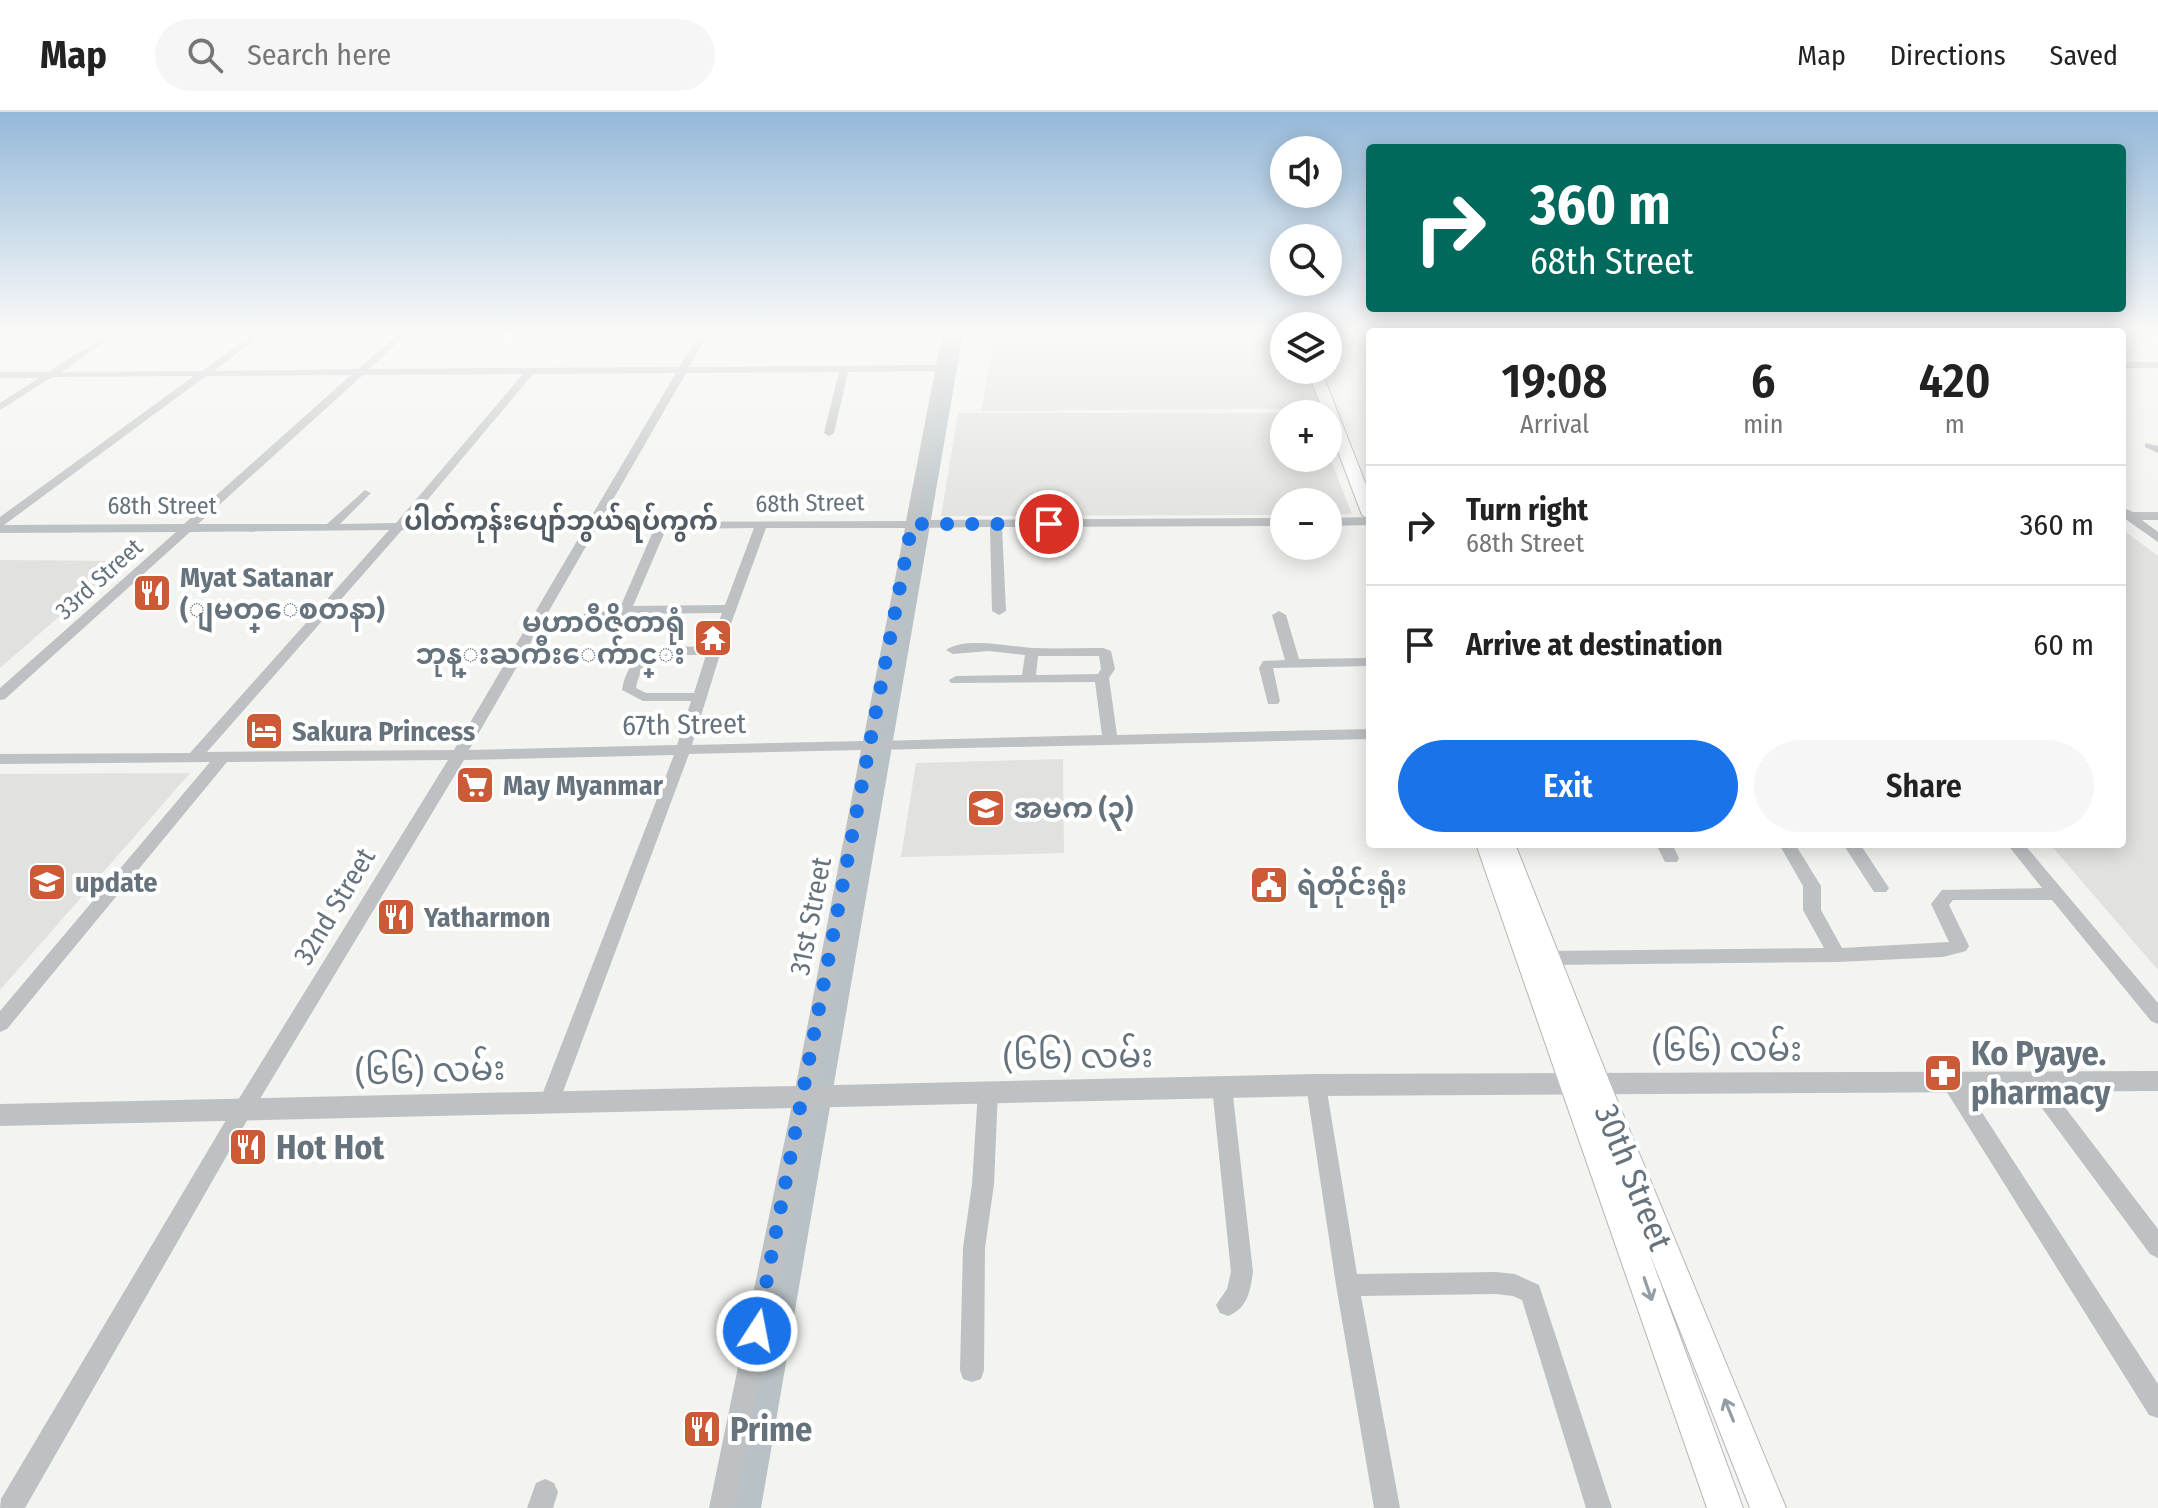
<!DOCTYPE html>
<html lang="en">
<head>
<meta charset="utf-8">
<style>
  body { margin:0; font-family:"Fira Sans Condensed","Noto Sans Myanmar",sans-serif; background:#f6f6f6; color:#222; height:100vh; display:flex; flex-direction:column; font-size:30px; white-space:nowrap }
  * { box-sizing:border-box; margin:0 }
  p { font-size:26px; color:#767676 }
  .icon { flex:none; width:44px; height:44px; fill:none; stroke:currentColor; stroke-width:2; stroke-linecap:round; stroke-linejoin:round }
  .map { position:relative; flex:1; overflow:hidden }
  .side { position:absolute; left:1366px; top:216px; width:760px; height:520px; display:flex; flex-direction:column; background:#fff; border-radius:8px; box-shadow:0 4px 20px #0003 }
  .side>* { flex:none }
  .guide { position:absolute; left:1366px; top:32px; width:760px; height:168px; border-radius:8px; box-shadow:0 4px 20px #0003; background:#00695c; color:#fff; overflow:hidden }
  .buttons { position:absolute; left:1270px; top:24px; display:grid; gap:16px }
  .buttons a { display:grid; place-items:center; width:72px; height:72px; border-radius:50%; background:#fff; box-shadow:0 4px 20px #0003; font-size:40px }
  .pin { position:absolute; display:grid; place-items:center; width:68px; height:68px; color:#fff; margin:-34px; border:4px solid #fff; border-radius:50%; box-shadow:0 2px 8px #0007 }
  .me { position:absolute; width:88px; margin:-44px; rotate:11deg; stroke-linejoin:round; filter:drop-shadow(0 0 6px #0008) }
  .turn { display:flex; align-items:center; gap:28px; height:168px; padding:0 32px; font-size:36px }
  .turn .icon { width:104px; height:104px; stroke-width:2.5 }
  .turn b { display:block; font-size:56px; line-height:68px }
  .eta { display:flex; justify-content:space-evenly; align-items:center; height:136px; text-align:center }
  .eta b { font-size:48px; font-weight:600; line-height:56px }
  .button { display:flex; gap:16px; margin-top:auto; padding:16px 32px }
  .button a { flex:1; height:92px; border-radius:48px; background:#1a73e8; color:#fff; font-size:32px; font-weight:600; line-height:92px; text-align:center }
  .button a+a { background:#f6f6f6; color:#222 }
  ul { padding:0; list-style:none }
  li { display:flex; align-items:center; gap:24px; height:120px; padding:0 32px; border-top:2px solid #e0e0e0 }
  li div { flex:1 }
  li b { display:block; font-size:30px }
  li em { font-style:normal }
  header { display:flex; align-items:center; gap:48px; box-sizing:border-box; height:112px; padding:0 40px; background:#fff; border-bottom:2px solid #e0e0e0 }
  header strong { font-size:38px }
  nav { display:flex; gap:44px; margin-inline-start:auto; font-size:28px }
  .search { width:560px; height:72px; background:#f6f6f6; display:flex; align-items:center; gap:20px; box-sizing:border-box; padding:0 28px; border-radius:44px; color:#767676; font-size:30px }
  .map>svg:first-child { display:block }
  .built { fill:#e1e2e0 }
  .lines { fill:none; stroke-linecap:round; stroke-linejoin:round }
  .canal { fill:#b8c1c5; fill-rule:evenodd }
  .secondary-casing { stroke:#b2b6ba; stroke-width:2 }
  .minor { fill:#bdc1c3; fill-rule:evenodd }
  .tertiary { fill:#bdc1c3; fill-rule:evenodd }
  .secondary { fill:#fff; fill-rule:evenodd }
  .oneway { stroke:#949da4 }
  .route { stroke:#1a73e8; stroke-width:14; stroke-dasharray:0 25.2 }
  .labels { text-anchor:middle; stroke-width:8; stroke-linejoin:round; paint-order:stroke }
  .far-street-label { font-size:24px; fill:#66737d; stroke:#fff }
  .far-quarter-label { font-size:26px; font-weight:bold; fill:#535c63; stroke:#fff }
  .poi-label { font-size:28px; font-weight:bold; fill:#66737d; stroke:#fff; text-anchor:start }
  .street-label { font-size:28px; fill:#66737d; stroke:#fff }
  .near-street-label { font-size:34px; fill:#66737d; stroke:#fff }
  .near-poi-label { font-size:34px; font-weight:bold; fill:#66737d; stroke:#fff; text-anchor:start }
</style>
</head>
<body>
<header>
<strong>Map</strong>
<div class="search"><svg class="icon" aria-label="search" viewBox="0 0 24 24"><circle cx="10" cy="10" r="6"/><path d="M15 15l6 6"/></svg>Search here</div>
<nav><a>Map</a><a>Directions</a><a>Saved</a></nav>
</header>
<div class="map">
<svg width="2158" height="1396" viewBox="0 0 2158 1396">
  <rect width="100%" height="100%" fill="#f3f3f0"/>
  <g class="built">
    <polygon points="996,221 1284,221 1284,258 1313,258 1329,296 981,299"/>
    <polygon points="958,301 1312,301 1284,302 1284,346 1328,346 1328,341 1352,402 1328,403 1328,390 1284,390 1284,403 941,404"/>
    <polygon points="2122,420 2126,420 2158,444 2158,858 2050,732 2122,732"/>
    <polygon points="0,448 123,449 0,556"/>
    <polygon points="1063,647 1064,741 901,745 916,651"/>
    <polygon points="190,661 0,878 0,662"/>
  </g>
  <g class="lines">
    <polygon class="canal" points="951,221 963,221 761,1396 725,1396"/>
    <defs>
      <g id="secondary">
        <polygon points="1307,258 1321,258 1370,383 1370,408 1362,403 1328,313 1328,302 1324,302"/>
        <polygon points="1476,732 1515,732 1610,971 1786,1396 1750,1396 1646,1132 1743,1396 1707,1396"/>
      </g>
    </defs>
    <use href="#secondary" class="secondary-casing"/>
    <g class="minor">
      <path d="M110 221H119L61 260 202 259 254 221H263L214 259 358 257 399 221H408L369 257 679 255 700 221H708L689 255 936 253 943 221H951L918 408 1284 406V414L1002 415 1006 499 999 503 992 499 990 415 916 416 878 629 1102 623 1095 570 951 571 949 568 956 564 1022 563 1025 543 988 539 953 542 946 538C965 524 1010 535 1033 536 1056 537 1080 536 1103 536L1111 539 1115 557 1109 566 1117 623 1370 617V627L876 638 814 983 735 1396H709L794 983 861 638 689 642 560 988 557 994 550 997 543 994 540 988 674 643 464 648 249 1005 25 1396H0L1 1387 235 993 448 648 227 650 7 917 0 920V899L210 650 0 652V642L190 641 389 418 190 420 5 587 0 588V576L176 420 0 421V405L194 264 52 265 0 298V291L39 266H0V260H48ZM935 259 906 409 600 410 686 261 839 260 824 321 829 324 834 321 848 260ZM676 261 588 410 408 411 533 262ZM523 262 396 411 340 412 371 381 365 378 327 412H198L363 263ZM351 263 184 412 4 413 206 264ZM754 416 725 493 633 494 666 417ZM766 416H905L863 629 692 633 721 539ZM584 417 454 638 207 640 402 418ZM596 417H654L619 498 585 501 576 517 578 520H588L595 508 624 506 630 502 722 501 709 535C670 534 630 530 622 578L643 589H691L677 633 469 638ZM673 543H706L694 581H646L636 576C640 554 651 546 673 543ZM1038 544H1099L1101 557 1098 562 1036 563Z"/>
      <rect x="2122" y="250" width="36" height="6"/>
      <polygon points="2145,331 2158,334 2158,341 2145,335"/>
      <polygon points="2122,395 2133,400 2158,400 2158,408 2142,408 2158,420 2158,430 2124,406"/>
      <polygon points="1370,405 1370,413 1328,414 1328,406"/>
      <polygon points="1279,499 1286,503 1299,547 1370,546 1370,554 1273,556 1280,589 1278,592 1268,592 1259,556 1263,549 1285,548 1272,503"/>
      <polygon points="1656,732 1672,732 1679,746 1677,750 1665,750"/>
      <polygon points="1779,732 1795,732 1821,774 1821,798 1842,836 1949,830 1931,792 1942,778 2042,776 2007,732 2024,732 2158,891 2158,912 2151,909 2052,788 1953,788 1949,793 1969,834 1966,839 1943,845 1837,850 1547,853 1541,851 1538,846 1541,841 1547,839 1824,836 1803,798 1803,774"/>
      <polygon points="1843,732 1860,732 1889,776 1886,780 1874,780"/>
      <polygon points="2034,962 2041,964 2158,1117 2158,1146 2150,1142 2027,976 2024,970 2027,964"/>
      <polygon points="1952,963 1959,965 2158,1272 2158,1306 2149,1303 1945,977 1942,971 1945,965"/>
      <polygon points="1316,965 1323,967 1326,973 1357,1162 1496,1160 1515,1162 1539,1173 1612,1396 1586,1396 1522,1188 1513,1184 1496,1182 1361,1184 1400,1396 1374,1396 1336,1173 1306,973 1309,967"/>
      <path d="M1222 967 1229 969 1232 975 1253 1160C1250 1179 1248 1196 1228 1204L1220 1201 1216 1193 1227 1177 1231 1160 1212 975 1215 969Z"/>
      <polygon points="988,971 995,973 998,979 994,1072 985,1136 984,1258 981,1267 972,1270 963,1267 960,1258 963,1136 972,1072 978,979 981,973"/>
      <polygon points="545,1367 554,1371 558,1380 553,1396 527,1396 536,1371"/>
    </g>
    <polygon class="tertiary" points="2158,959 2158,979 1316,984 0,1014 0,992 1316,962"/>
    <use href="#secondary" class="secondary"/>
  </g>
  <defs><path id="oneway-shaft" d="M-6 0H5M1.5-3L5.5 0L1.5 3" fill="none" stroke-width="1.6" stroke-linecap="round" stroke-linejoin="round" transform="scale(2)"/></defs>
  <g class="oneway">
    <use href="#oneway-shaft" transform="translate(1648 1177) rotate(71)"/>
    <use href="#oneway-shaft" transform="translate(1729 1298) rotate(-112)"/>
  </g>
  <linearGradient id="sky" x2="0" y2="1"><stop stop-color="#95b9da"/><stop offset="0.53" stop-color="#fafaf8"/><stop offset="1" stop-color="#fafaf8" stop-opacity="0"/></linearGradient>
  <rect width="2158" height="416" fill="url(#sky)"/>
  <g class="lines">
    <polyline class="route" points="757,1219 912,412 1049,412"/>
  </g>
  <defs>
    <symbol id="restaurant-square" viewBox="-11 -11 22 22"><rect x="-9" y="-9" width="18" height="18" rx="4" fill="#cc5a37" stroke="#fff"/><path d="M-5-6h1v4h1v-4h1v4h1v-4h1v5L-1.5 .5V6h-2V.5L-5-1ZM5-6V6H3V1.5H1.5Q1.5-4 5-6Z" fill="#fff"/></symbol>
    <symbol id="temple-square" viewBox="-11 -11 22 22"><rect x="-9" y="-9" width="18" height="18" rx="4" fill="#cc5a37" stroke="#fff"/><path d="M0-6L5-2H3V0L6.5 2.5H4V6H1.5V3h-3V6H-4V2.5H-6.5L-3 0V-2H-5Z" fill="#fff"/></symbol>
    <symbol id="hotel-square" viewBox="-11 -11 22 22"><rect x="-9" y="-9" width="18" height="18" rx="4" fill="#cc5a37" stroke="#fff"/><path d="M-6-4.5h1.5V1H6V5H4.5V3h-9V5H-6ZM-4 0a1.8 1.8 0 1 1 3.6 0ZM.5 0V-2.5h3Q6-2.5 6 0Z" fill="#fff"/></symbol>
    <symbol id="supermarket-square" viewBox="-11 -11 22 22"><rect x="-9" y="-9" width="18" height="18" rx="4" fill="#cc5a37" stroke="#fff"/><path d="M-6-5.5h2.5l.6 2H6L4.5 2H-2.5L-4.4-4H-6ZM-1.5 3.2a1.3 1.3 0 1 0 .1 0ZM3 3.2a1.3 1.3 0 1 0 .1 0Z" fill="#fff"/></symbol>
    <symbol id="school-square" viewBox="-11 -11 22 22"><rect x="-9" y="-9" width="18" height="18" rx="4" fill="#cc5a37" stroke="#fff"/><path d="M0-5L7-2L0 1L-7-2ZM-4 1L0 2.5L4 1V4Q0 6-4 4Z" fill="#fff"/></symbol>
    <symbol id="university-square" viewBox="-11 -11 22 22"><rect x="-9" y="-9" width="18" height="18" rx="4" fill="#cc5a37" stroke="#fff"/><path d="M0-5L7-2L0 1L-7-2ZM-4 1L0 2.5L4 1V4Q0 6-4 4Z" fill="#fff"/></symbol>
    <symbol id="civic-square" viewBox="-11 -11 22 22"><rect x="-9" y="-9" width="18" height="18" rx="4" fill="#cc5a37" stroke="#fff"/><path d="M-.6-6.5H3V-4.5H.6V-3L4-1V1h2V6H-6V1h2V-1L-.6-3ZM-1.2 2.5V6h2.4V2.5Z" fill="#fff"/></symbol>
    <symbol id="pharmacy-square" viewBox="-11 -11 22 22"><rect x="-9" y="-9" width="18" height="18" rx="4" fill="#cc5a37" stroke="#fff"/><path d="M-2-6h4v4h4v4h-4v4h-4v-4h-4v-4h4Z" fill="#fff"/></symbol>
  </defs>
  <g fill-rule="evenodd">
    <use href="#restaurant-square" x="130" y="459" width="44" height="44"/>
    <use href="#temple-square" x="691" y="504" width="44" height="44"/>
    <use href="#hotel-square" x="242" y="597" width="44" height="44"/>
    <use href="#supermarket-square" x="453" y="651" width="44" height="44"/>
    <use href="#school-square" x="964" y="674" width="44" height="44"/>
    <use href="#university-square" x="25" y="748" width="44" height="44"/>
    <use href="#civic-square" x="1247" y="751" width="44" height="44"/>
    <use href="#restaurant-square" x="374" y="783" width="44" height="44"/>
    <use href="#pharmacy-square" x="1921" y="939" width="44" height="44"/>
    <use href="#restaurant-square" x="226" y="1013" width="44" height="44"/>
    <use href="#restaurant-square" x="680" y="1295" width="44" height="44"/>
  </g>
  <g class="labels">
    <g class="far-street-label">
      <text transform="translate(810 391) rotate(-1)" y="8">68th Street</text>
      <text x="162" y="402">68th Street</text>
      <text transform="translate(99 467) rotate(-42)" y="8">33rd Street</text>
    </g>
    <g class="far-quarter-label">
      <text x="561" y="418">ပါတ်ကုန်းပျော်ဘွယ်ရပ်ကွက်</text>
    </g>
    <g class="poi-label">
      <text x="180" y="475">Myat Satanar<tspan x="180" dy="32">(ျမတ္ေစတနာ)</tspan></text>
      <text x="685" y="520" text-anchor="end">မဟာဝီဇိတာရုံ<tspan x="685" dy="32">ဘုန္းႀကီးေက်ာင္း</tspan></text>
      <text x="292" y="629">Sakura Princess</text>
      <text x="503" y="683">May Myanmar</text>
      <text x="1014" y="706">အမက (၃)</text>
      <text x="75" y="780">update</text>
      <text x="1297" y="783">ရဲတိုင်းရုံး</text>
      <text x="424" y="815">Yatharmon</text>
    </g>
    <g class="street-label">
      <text transform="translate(684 612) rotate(-1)" y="10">67th Street</text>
      <text transform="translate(334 794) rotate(-59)" y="10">32nd Street</text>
      <text transform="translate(810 804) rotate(-79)" y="10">31st Street</text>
    </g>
    <g class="near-street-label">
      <text x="1727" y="949">(၆၆) လမ်း</text>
      <text transform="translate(1078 944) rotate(-1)" y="12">(၆၆) လမ်း</text>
      <text transform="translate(430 958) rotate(-2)" y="12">(၆၆) လမ်း</text>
      <text transform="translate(1634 1065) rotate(68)" y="12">30th Street</text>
    </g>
    <g class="near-poi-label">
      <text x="1971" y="953">Ko Pyaye.<tspan x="1971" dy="39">pharmacy</tspan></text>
      <text x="276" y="1047">Hot Hot</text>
      <text x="730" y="1329">Prime</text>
    </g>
  </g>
</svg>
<div class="buttons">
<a><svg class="icon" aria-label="sound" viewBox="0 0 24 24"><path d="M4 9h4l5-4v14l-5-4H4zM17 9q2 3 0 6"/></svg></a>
<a><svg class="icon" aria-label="search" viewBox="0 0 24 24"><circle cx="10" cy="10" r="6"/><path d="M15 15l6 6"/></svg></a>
<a><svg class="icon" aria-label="layers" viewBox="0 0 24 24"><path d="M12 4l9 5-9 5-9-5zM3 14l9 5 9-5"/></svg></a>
<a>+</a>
<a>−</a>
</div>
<div class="pin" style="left:1049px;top:412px;background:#d93025"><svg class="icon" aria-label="arrive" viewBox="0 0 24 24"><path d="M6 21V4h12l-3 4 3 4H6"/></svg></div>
<svg class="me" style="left:757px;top:1219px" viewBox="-20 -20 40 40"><circle r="17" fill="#1a73e8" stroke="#fff" stroke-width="3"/><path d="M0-11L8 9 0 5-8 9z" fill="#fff"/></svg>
<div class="guide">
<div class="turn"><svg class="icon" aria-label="right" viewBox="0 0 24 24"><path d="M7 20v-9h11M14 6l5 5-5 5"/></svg><div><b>360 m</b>68th Street</div></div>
</div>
<section class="side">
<div class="eta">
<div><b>19:08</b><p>Arrival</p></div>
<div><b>6</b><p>min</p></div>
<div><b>420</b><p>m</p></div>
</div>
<ul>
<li><svg class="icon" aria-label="right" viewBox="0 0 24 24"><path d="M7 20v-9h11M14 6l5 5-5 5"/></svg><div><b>Turn right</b><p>68th Street</p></div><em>360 m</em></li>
<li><svg class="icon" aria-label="arrive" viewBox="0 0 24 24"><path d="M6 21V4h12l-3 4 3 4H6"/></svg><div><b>Arrive at destination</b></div><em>60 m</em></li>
</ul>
<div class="button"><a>Exit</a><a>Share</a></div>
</section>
</div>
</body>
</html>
